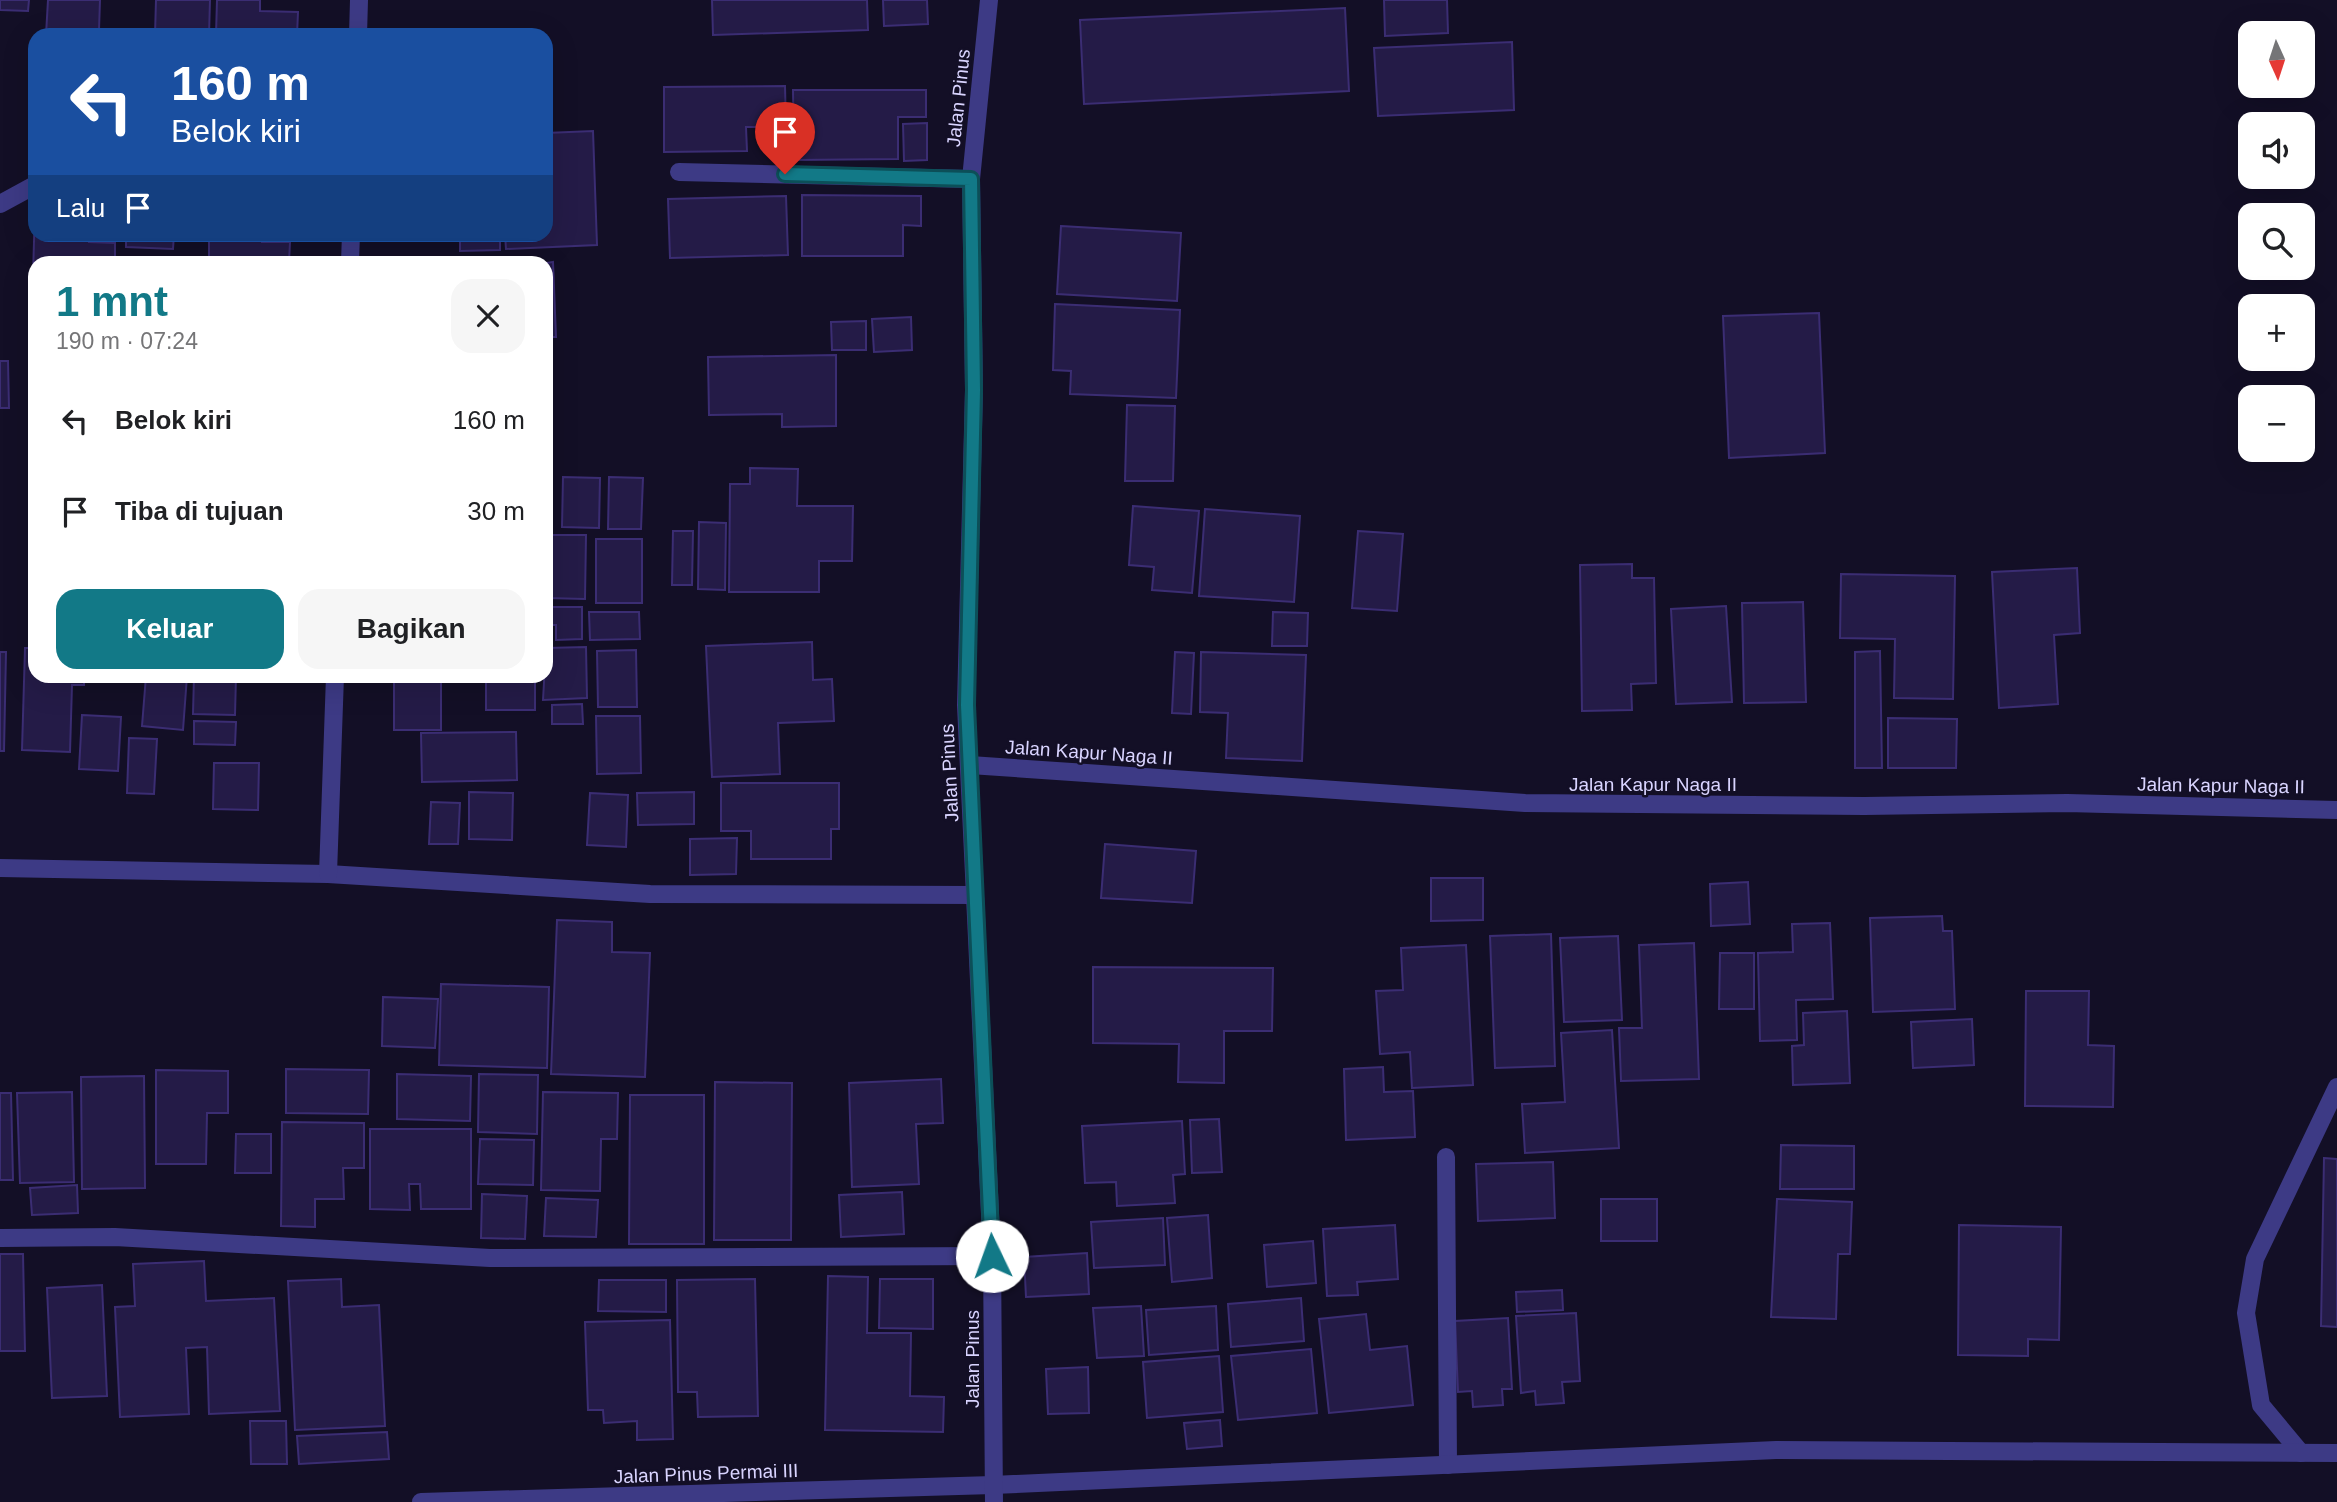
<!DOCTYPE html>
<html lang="id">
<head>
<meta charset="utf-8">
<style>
  body { margin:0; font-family:Helvetica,sans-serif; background:#f6f6f6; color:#202124; height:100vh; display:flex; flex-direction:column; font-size:26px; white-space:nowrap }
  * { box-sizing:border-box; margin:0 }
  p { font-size:23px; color:#757577 }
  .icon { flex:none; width:38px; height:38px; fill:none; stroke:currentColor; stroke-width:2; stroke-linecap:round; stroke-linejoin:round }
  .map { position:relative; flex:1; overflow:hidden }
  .sheet { position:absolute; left:28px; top:256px; width:525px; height:427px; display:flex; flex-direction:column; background:#fff; border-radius:21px; box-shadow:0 7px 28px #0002 }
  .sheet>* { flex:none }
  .guide { position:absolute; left:28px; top:28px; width:525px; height:214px; border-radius:21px; box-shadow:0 7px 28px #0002; background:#1a4fa0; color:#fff; overflow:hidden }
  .needle { width:46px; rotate:177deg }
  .fabs { position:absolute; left:2238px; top:21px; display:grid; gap:14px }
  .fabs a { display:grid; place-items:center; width:77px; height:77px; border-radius:14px; background:#fff; box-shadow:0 7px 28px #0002; font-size:35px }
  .pin { position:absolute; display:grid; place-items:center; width:60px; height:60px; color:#fff; margin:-72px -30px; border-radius:50% 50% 50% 0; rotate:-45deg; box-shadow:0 0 7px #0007 }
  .pin .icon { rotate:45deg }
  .me { position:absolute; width:77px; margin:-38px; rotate:357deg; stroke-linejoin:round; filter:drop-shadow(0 0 5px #0008) }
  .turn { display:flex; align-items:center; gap:24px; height:147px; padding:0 28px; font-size:32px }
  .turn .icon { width:91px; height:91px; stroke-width:2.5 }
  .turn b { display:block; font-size:49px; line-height:60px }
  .then { display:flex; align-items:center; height:66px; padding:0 28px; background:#0003; gap:14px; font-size:26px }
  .round { display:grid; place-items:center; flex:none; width:74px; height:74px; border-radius:21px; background:#f6f6f6 }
  .overview { display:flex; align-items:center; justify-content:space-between; height:119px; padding:0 28px }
  h1 { font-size:42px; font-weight:600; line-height:52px; color:#127987 }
  .button { display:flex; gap:14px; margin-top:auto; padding:14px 28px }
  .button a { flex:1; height:80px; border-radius:21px; background:#127987; color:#fff; font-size:28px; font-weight:600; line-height:80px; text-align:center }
  .button a+a { background:#f6f6f6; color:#202124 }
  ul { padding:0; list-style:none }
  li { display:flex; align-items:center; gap:21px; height:91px; padding:0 28px }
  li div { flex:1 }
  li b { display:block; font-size:26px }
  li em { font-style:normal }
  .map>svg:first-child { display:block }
  .building { fill:#241b47; stroke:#3b2d73; stroke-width:2 }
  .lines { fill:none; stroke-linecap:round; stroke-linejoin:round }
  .minor { stroke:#3d3a85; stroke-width:18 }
  .tertiary { stroke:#3d3a85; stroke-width:18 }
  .route-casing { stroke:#0c4f58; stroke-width:18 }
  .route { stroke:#127987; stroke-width:12 }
  .labels { text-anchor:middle; stroke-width:5; stroke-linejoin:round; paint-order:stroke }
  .street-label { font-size:19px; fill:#d9d4ff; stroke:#130f26 }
</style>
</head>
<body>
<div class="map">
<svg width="2337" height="1502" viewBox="0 0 2337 1502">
  <rect width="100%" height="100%" fill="#130f26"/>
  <g class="building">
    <polygon points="0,0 29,0 28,11 0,10"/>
    <polygon points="48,0 100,0 99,30 124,31 123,35 46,35"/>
    <polygon points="156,0 210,0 209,35 155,35"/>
    <polygon points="217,0 260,0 260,11 298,12 297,35 216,35"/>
    <polygon points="712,0 867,0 868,30 713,35"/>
    <polygon points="883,0 927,0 928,24 884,26"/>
    <polygon points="1384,0 1447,0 1448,33 1385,36"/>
    <polygon points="1345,8 1349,91 1084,104 1080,20"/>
    <polygon points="1512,42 1514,110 1378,116 1374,48"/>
    <polygon points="785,86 786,127 746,127 747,151 664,152 664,87"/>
    <polygon points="793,90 926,90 926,117 898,117 898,159 794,160"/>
    <polygon points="927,123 927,160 904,161 903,124"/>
    <polygon points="593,131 597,245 506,249 505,234 546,234 546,133"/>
    <polygon points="802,195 921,196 921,226 903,225 903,256 802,256"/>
    <polygon points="786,196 788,255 670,258 668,199"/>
    <polygon points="35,209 35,234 89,234 89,242 115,243 115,262 35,262 33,275"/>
    <polygon points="1061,226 1181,233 1177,301 1057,294"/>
    <polygon points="126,234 174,234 173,249 126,247"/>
    <polygon points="209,234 262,234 262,242 290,242 289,262 209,262"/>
    <polygon points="460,234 500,234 500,250 460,251"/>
    <polygon points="148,257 197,259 197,262 148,262"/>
    <polygon points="553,262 556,337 546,337 546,263"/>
    <polygon points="1055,304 1180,310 1176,398 1070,394 1071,371 1053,370"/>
    <polygon points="1819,313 1825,453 1729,458 1723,316"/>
    <polygon points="911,317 912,350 874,352 872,319"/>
    <polygon points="866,321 866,350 832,350 831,322"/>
    <polygon points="836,355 836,426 782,427 782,414 709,415 708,357"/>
    <polygon points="0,361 8,361 9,408 0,408"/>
    <polygon points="1127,405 1175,406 1173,481 1125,481"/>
    <polygon points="750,468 798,469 797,506 853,506 852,561 819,561 819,592 729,592 730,484 750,484"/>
    <polygon points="563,477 600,478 599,528 562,527"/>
    <polygon points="609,477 643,478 641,529 608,529"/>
    <polygon points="546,479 551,479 550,530 546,529"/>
    <polygon points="1133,506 1199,511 1192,593 1152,590 1154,567 1129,565"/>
    <polygon points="1205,509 1300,516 1294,602 1199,596"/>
    <polygon points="699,522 726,523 725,590 698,589"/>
    <polygon points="673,531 693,531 692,585 672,585"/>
    <polygon points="1358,531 1403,534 1397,611 1352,608"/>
    <polygon points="546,535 586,535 585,599 546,598"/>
    <rect x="596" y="539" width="46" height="64"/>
    <polygon points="1632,564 1632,578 1654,578 1656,683 1631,684 1632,710 1582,711 1580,565"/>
    <polygon points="2077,568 2080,633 2054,635 2058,704 1999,708 1992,572"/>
    <polygon points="1841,574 1955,576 1953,699 1894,698 1895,639 1840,638"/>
    <polygon points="1803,602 1806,702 1744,703 1742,603"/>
    <polygon points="1726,606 1732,702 1676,704 1671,609"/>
    <polygon points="546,607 582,607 582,639 556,640 556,625 546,625"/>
    <polygon points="589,612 639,612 640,639 590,640"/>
    <polygon points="1273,612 1308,613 1307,646 1272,646"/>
    <polygon points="812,642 813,680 832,679 834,721 778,723 780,774 712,777 706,646"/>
    <polygon points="586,647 587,698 543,700 546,648"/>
    <polygon points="25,648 35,648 35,676 84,676 84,685 72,685 70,752 22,750"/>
    <polygon points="636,650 637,707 598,707 597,651"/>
    <polygon points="1880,651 1882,768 1855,768 1855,652"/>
    <polygon points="0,652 6,652 4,751 0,751"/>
    <polygon points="1175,652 1194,653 1191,714 1172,713"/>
    <polygon points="1201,652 1306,655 1302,761 1226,758 1228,713 1200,712"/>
    <polygon points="146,676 187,676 183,730 142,726"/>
    <polygon points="194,676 236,676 235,715 193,714"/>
    <rect x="394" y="676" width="47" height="54"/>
    <rect x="486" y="676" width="49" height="34"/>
    <polygon points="582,704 583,724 552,724 552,705"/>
    <polygon points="82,715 121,717 118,771 79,769"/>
    <polygon points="596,716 640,716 641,773 597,774"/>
    <polygon points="1888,718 1957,719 1956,768 1888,768"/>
    <polygon points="194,721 236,722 235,745 194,744"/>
    <polygon points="516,732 517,780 422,782 421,733"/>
    <polygon points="129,738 157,739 154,794 127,793"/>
    <polygon points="214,763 259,763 258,810 213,809"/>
    <polygon points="721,783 839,783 839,829 831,829 831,859 751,859 751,831 721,831"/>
    <polygon points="469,792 513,793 512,840 469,839"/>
    <polygon points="694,792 694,824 638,825 637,793"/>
    <polygon points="590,793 628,795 626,847 587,845"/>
    <polygon points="431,802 460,803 458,844 429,844"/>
    <polygon points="737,838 736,874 690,875 690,839"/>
    <polygon points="1105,844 1196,851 1192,903 1101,898"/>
    <polygon points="1431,878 1483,878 1483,920 1431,921"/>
    <polygon points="1748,882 1750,924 1711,926 1710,884"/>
    <polygon points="1942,916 1943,931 1952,931 1955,1009 1873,1012 1870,918"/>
    <polygon points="557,920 612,922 612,952 650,953 645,1077 551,1074"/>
    <polygon points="1830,923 1833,999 1796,1000 1797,1040 1760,1041 1758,953 1793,952 1792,924"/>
    <polygon points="1551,934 1555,1066 1495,1068 1490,936"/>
    <polygon points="1618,936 1622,1020 1564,1022 1560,938"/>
    <polygon points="1694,943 1699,1079 1621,1081 1619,1028 1642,1028 1639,945"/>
    <polygon points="1466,945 1473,1085 1412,1088 1410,1052 1380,1054 1376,991 1403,990 1401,948"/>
    <polygon points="1720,953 1754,953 1754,1009 1719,1009"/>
    <polygon points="1093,967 1273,968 1272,1031 1224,1031 1224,1083 1178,1082 1179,1044 1093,1043"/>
    <polygon points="441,984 549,987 547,1068 439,1065"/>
    <polygon points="2026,991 2089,991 2088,1045 2114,1046 2113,1107 2025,1106"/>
    <polygon points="383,997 438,999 435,1048 382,1046"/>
    <polygon points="1847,1011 1850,1083 1793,1085 1792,1046 1804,1045 1803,1013"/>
    <polygon points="1972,1019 1974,1065 1913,1068 1911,1022"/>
    <polygon points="1612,1030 1619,1148 1525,1153 1522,1104 1565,1102 1561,1033"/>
    <polygon points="1383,1067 1384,1092 1413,1091 1415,1137 1346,1140 1344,1069"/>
    <polygon points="286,1069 369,1070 368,1114 286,1113"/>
    <polygon points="156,1070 228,1071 228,1113 207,1113 206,1164 156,1164"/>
    <polygon points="397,1074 471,1076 470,1121 397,1119"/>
    <polygon points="479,1074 538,1075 537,1134 478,1132"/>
    <polygon points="144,1076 145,1188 82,1189 81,1077"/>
    <polygon points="941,1079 943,1123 916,1124 919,1184 852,1187 849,1083"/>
    <polygon points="715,1082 792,1083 791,1240 714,1240"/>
    <polygon points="72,1092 74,1182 20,1183 17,1093"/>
    <polygon points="543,1092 618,1093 617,1139 601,1139 600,1191 541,1190"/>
    <polygon points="0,1093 11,1093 13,1180 0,1180"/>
    <polygon points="630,1095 704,1095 704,1244 629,1244"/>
    <polygon points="1219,1119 1222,1172 1192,1173 1190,1120"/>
    <polygon points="1182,1121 1185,1174 1173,1175 1175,1203 1117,1206 1116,1182 1085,1183 1082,1126"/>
    <polygon points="282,1122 364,1123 364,1168 343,1168 344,1199 315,1199 315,1227 281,1226"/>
    <polygon points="370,1129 471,1129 471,1209 421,1209 420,1184 409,1184 410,1210 370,1209"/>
    <polygon points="236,1134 271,1134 271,1173 235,1173"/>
    <polygon points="480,1139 534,1140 533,1185 478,1184"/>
    <polygon points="1781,1145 1854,1146 1854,1189 1780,1189"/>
    <polygon points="2324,1158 2337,1159 2337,1327 2321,1326"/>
    <polygon points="1553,1162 1555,1218 1478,1221 1476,1164"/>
    <polygon points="77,1185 78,1213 32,1215 30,1188"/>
    <polygon points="902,1192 904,1234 841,1237 839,1195"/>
    <polygon points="482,1194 527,1196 525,1239 481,1238"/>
    <polygon points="546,1198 598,1200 596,1237 544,1236"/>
    <rect x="1601" y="1199" width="56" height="42"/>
    <polygon points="1777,1199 1852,1202 1850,1254 1838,1254 1836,1319 1771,1317"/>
    <polygon points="1208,1215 1212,1278 1172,1282 1167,1218"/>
    <polygon points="1163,1218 1165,1265 1094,1268 1091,1222"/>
    <polygon points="1395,1225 1398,1279 1357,1282 1358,1295 1327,1296 1323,1229"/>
    <polygon points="1959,1225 2061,1227 2059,1340 2028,1339 2028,1356 1958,1355"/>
    <polygon points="1313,1241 1316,1283 1267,1287 1264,1245"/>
    <polygon points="1087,1253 1089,1294 1026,1297 1024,1257"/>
    <polygon points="0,1254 23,1254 25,1351 0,1351"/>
    <polygon points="204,1261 206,1301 274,1298 280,1411 209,1414 207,1347 186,1348 189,1414 120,1417 115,1307 135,1306 133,1264"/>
    <polygon points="828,1276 868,1277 867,1333 911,1333 910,1396 944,1397 943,1432 825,1430"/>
    <polygon points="341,1279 342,1307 379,1305 385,1426 295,1430 288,1281"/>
    <polygon points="755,1279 758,1416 698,1417 697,1392 678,1392 677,1280"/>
    <polygon points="880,1279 933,1279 933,1329 879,1328"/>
    <polygon points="599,1280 666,1280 666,1312 598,1311"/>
    <polygon points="102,1285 107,1396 52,1398 47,1288"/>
    <polygon points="1562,1290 1563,1310 1517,1312 1516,1292"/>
    <polygon points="1301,1298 1304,1341 1231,1347 1228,1304"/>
    <polygon points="1141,1306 1144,1356 1097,1358 1093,1308"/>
    <polygon points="1216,1306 1218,1350 1149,1355 1146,1310"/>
    <polygon points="1576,1313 1580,1381 1562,1382 1564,1403 1536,1405 1535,1391 1521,1393 1516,1316"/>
    <polygon points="1366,1314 1370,1350 1407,1346 1413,1405 1329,1413 1319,1319"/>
    <polygon points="1508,1318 1512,1389 1502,1389 1503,1405 1473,1407 1472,1391 1458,1392 1455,1321"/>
    <polygon points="670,1320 673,1439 637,1440 637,1421 604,1423 603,1410 588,1410 585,1322"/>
    <polygon points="1311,1349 1317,1413 1238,1420 1231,1356"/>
    <polygon points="1219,1356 1223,1412 1147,1418 1143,1362"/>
    <polygon points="1088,1367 1089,1413 1048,1414 1046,1369"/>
    <polygon points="1220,1420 1222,1446 1187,1449 1184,1423"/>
    <polygon points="250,1421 286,1421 287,1464 251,1464"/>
    <polygon points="387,1432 389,1459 299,1464 297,1436"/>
  </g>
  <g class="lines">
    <g class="minor">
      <polyline points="358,35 359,0"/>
      <polyline points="679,172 971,179"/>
      <polyline points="0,204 35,185"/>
      <polyline points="350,262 351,234"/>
      <polyline points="970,765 1525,803 1864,806 2067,803 2337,810"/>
      <polyline points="0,868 328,874 650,894 975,895"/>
      <polyline points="328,874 335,676"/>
      <polyline points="1446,1157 1448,1465"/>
      <polyline points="0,1238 115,1237 490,1258 992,1256"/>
      <polyline points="2301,1453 2261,1405 2246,1313 2255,1259 2337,1087"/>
      <polyline points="421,1502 993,1485 1776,1450 2337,1453"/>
    </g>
    <polyline class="tertiary" points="989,0 971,179 974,390 966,705 992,1256 994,1502"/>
  </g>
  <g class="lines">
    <defs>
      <polyline id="route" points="785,174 971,179 974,390 967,705 992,1256"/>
    </defs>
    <use href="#route" class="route-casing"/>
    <use href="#route" class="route"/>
  </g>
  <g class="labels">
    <g class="street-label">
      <text transform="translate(958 98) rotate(-84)" y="7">Jalan Pinus</text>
      <text transform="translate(1089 752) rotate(4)" y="7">Jalan Kapur Naga II</text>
      <text transform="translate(949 773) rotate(-93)" y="7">Jalan Pinus</text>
      <text x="1653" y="791">Jalan Kapur Naga II</text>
      <text transform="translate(2221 785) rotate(1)" y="7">Jalan Kapur Naga II</text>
      <text transform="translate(972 1359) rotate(-90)" y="7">Jalan Pinus</text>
      <text transform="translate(706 1473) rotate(-2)" y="7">Jalan Pinus Permai III</text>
    </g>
  </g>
</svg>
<div class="fabs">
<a><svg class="needle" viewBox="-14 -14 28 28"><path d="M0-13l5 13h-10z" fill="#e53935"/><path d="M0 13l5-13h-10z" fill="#757577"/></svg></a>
<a><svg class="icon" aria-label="sound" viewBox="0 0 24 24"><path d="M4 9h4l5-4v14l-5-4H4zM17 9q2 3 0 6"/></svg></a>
<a><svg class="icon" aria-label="search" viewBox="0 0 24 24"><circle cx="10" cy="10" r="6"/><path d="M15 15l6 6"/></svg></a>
<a>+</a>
<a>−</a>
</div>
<div class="pin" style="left:785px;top:174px;background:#d93025"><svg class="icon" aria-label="arrive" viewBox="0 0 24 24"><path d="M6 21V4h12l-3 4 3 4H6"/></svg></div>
<svg class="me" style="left:992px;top:1256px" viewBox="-20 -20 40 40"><circle r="19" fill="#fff"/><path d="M0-13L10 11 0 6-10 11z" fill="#127987"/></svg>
<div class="guide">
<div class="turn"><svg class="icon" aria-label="left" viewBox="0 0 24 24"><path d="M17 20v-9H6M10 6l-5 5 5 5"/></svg><div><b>160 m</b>Belok kiri</div></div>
<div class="then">Lalu<svg class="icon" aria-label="arrive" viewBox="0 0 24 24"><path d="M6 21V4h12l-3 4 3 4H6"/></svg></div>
</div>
<section class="sheet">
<div class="overview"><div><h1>1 mnt</h1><p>190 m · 07:24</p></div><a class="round"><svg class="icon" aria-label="close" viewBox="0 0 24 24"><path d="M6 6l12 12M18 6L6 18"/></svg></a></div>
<ul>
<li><svg class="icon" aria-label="left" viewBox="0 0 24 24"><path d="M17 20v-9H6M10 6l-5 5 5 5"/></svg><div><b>Belok kiri</b></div><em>160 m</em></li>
<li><svg class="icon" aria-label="arrive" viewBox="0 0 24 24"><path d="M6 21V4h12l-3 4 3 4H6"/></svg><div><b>Tiba di tujuan</b></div><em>30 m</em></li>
</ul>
<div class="button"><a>Keluar</a><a>Bagikan</a></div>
</section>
</div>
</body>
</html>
